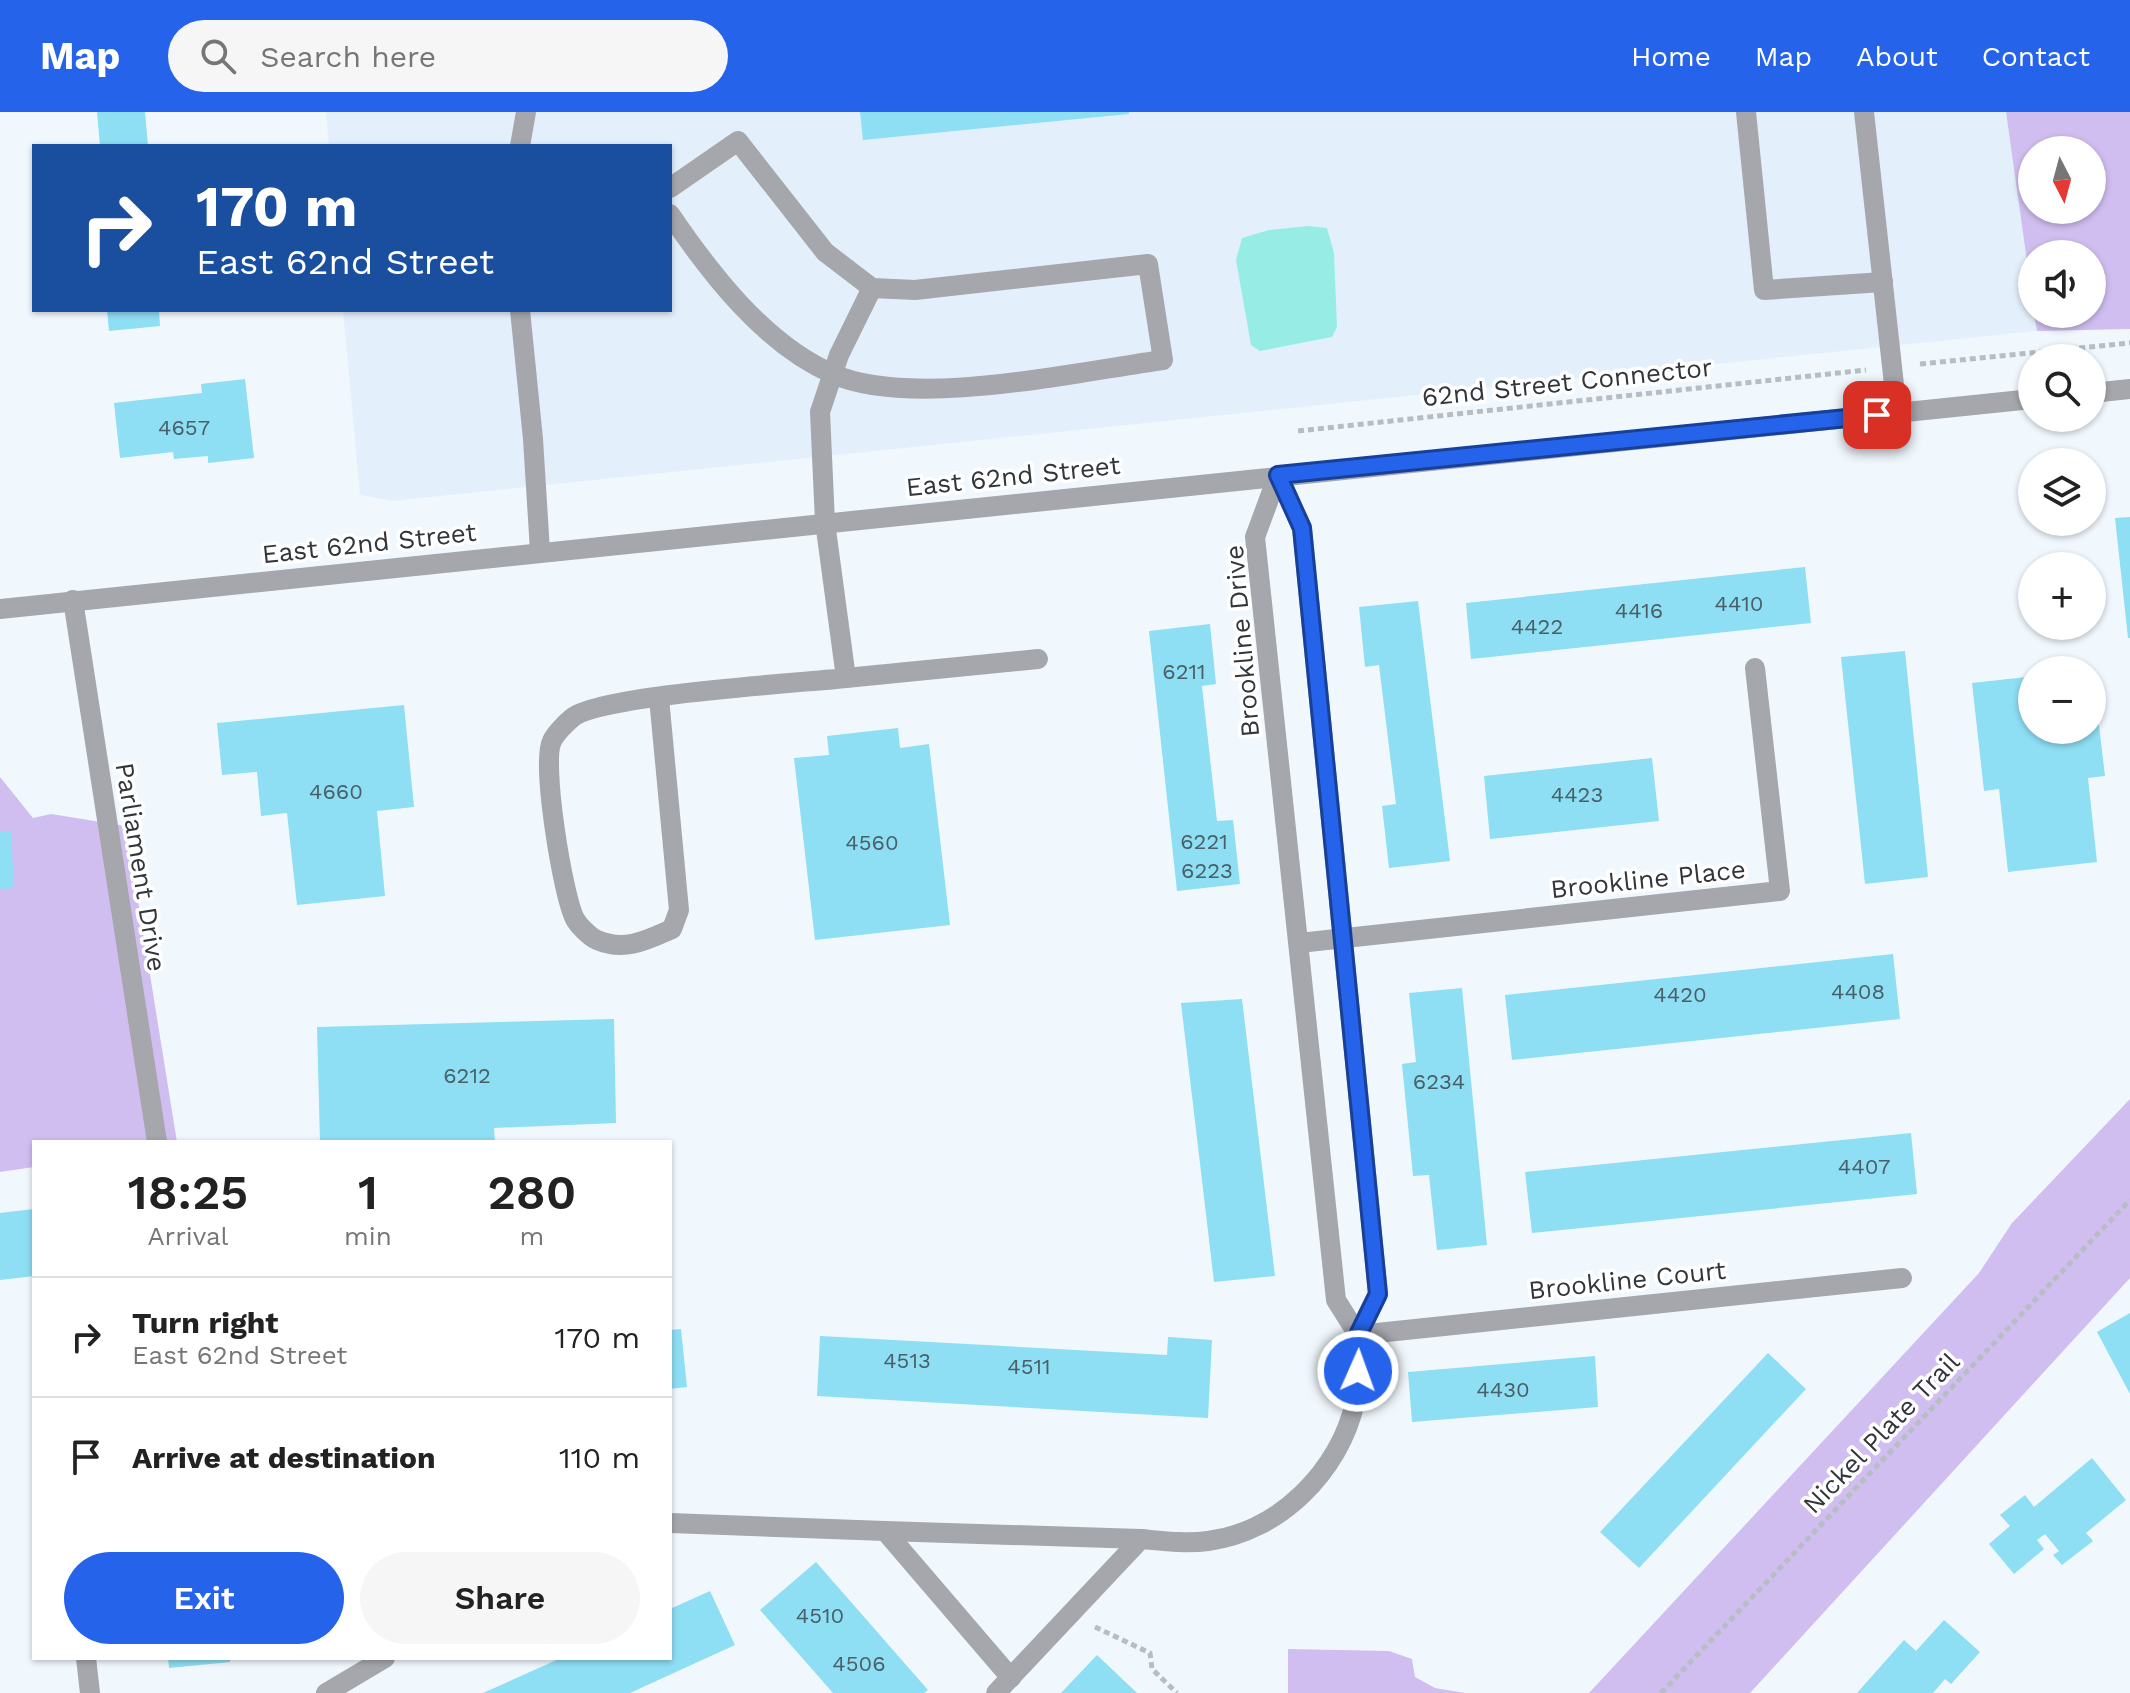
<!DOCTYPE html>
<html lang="en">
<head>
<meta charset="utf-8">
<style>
  body { margin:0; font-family:"Work Sans",sans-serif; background:#f6f6f6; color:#222; height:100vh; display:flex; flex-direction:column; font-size:30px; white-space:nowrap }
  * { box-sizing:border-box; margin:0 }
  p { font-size:26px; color:#767676 }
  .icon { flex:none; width:44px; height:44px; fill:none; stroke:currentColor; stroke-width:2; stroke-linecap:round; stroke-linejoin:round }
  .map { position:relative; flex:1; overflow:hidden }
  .details { position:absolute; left:32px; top:1028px; width:640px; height:520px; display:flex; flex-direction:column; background:#fff; border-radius:0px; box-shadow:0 2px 6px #0004 }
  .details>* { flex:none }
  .guide { position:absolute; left:32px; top:32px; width:640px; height:168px; border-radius:0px; box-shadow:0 2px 6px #0004; background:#1a4fa0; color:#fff; overflow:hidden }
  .needle { width:52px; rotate:174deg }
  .controls { position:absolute; left:2018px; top:24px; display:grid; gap:16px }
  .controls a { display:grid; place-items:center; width:88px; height:88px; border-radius:50%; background:#fff; box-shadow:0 2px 6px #0004; font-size:40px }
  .pin { position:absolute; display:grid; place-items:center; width:68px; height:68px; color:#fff; margin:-34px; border-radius:16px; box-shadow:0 4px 12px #0006 }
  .me { position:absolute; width:88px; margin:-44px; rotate:2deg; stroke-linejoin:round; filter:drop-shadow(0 0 6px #0008) }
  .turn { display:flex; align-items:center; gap:28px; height:168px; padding:0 32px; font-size:36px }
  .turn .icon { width:104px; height:104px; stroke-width:2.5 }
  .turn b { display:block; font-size:56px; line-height:68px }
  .eta { display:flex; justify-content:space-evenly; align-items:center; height:136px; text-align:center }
  .eta b { font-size:48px; font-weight:600; line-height:56px }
  .action { display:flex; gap:16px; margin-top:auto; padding:16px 32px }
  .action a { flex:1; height:92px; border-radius:48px; background:#2563eb; color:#fff; font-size:32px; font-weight:600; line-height:92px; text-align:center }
  .action a+a { background:#f6f6f6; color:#222 }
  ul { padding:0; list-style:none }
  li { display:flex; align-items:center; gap:24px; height:120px; padding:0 32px; border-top:2px solid #e0e0e0 }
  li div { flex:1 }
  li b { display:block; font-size:30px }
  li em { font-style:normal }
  header { display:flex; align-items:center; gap:48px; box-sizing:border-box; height:112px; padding:0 40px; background:#2563eb; color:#fff }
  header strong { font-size:38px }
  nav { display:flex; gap:44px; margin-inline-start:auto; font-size:28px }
  .search { width:560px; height:72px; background:#f6f6f6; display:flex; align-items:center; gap:20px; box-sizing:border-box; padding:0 28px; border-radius:44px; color:#767676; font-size:30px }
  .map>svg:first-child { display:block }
  .built { fill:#e3f0fc }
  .green { fill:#d1bef0; fill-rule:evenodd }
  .water { fill:#97ede5 }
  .building { fill:#8edef4 }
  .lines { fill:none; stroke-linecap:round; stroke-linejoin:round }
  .path { stroke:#b7bdc2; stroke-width:5; stroke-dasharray:6 4; stroke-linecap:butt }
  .minor { stroke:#a5a7ac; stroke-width:20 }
  .route-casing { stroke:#184099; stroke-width:20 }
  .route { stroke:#2563eb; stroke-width:14 }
  .labels { text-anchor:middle; stroke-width:7; stroke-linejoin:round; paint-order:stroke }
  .number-label { font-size:22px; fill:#496068 }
  .street-label { font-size:26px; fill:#32363a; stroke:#fff }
</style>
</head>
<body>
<header>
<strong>Map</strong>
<div class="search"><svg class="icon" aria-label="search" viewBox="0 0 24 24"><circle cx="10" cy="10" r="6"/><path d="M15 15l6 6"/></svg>Search here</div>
<nav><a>Home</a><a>Map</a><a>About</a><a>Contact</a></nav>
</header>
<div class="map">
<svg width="2130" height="1581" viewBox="0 0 2130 1581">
  <rect width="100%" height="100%" fill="#f1f8fd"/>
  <polygon class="built" points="326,0 2006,0 2037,219 392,389 360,383 343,198 670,198 670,34 329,34"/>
  <g class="green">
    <path d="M2006 0H2130V217L2037 219 2034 202H2092V142H2032V185ZM2032 38H2092V98H2032Z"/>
    <polygon points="0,665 33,706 51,702 126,714 177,1030 34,1030 34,1055 0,1060"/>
    <polygon points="2130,987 2130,1166 1750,1581 1589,1581 1979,1161 2012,1111"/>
    <polygon points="1288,1537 1389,1539 1412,1547 1415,1565 1435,1576 1465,1581 1288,1581"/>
  </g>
  <polygon class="water" points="1308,114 1327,116 1334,141 1337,215 1332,225 1260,239 1251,233 1236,148 1242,126 1269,118"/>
  <g class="building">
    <polygon points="97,0 145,0 148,34 100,34"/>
    <polygon points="860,0 1129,0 1129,2 863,28"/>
    <polygon points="107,198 159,198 160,214 109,219"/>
    <polygon points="245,267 254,346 208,351 208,344 174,347 173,340 120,346 114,291 202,281 201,272"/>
    <polygon points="2130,405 2130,526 2128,526 2115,406"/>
    <polygon points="1805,455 1811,511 1471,547 1466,491"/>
    <polygon points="1418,489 1450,749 1389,756 1382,694 1396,692 1379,553 1365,555 1359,495"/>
    <polygon points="1210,512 1216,572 1202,574 1217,709 1233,708 1240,772 1177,779 1149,519"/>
    <polygon points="1905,539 1928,765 1865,772 1841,545"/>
    <polygon points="2026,565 2032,594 2032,618 2092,618 2092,588 2096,588 2105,664 2088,666 2097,750 2008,760 1999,677 1984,679 1972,571"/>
    <polygon points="404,593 414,695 377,699 385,784 297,793 287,701 261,704 257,660 222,663 217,611"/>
    <polygon points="898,616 900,636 929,632 950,813 815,828 794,646 829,643 827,624"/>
    <polygon points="1652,646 1659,709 1490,727 1484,664"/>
    <polygon points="0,720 11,720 14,776 0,777"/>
    <polygon points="1893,842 1900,907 1512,948 1505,883"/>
    <polygon points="1462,876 1487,1133 1437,1138 1429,1063 1413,1064 1402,952 1416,950 1409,881"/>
    <polygon points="1242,887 1275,1164 1214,1170 1181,891"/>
    <polygon points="614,907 616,1011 494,1016 495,1030 320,1030 317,915"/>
    <polygon points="1911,1021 1917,1082 1532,1121 1525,1060"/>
    <polygon points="34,1097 34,1164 0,1168 0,1101"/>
    <polygon points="2130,1201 2130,1282 2097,1220"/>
    <polygon points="681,1217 687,1275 670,1277 670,1218"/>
    <polygon points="820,1224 1167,1243 1168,1225 1212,1228 1208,1306 817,1284"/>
    <polygon points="1768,1241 1806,1277 1639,1456 1600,1420"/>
    <polygon points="1595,1244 1598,1295 1412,1310 1408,1260"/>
    <polygon points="2092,1346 2126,1388 2086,1421 2093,1429 2062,1453 2053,1443 2059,1439 2045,1422 2037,1428 2044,1437 2014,1462 1989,1432 2010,1414 2000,1403 2025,1383 2034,1395"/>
    <polygon points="816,1450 928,1578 924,1581 833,1581 760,1498"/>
    <polygon points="710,1479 735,1533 630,1581 483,1581 561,1546 670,1546 670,1497"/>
    <polygon points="1944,1508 1980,1540 1951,1572 1945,1567 1933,1581 1857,1581 1904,1528 1916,1539"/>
    <polygon points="1097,1543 1137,1581 1061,1581"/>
    <polygon points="168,1546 230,1546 230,1550 169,1556"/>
  </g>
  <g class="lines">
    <g class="path">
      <polyline points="1920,252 2130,231"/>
      <polyline points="1298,319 1866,258"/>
      <polyline points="1095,1515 1150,1541 1152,1557 1177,1581"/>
      <polyline points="1661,1581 2130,1088"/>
    </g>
    <g class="minor">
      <polyline points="1746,0 1764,178 1883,170"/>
      <polyline points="1864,0 1897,300"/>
      <polyline points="520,34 526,0"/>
      <path d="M670 76 738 29 825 140 872 176 915 178 1148 152 1163 248C1076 260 912 297 833 262 765 233 710 161 670 102"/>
      <polyline points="520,198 533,327 540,439"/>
      <polyline points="2092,281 2130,277"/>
      <polygon points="1278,363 1302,416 1378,1182 1358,1223 1336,1188 1255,425"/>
      <polyline points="73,488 157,1030"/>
      <polyline points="0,497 2032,287"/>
      <polyline points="846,566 1038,547"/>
      <path d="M659 586 679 798 672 817C647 828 625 840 597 828 590 825 579 814 575 807 563 785 541 650 552 629 555 622 566 611 572 606 598 583 800 571 846 566L825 410 820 300 839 243 872 176"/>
      <polyline points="1299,831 1780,779 1755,556"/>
      <polyline points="670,1411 885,1419 1011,1566"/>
      <polyline points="885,1419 1141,1427"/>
      <polyline points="86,1546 90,1581"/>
      <polyline points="326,1581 385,1546"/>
      <path d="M996 1581 1141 1427C1163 1429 1186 1432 1208 1429 1279 1420 1340 1359 1355 1290 1359 1268 1358 1245 1358 1223L1902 1166"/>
    </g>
  </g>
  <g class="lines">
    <defs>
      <polyline id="route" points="1358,1259 1358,1223 1378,1182 1302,416 1278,363 1877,303"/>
    </defs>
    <use href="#route" class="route-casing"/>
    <use href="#route" class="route"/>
  </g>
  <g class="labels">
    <g class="number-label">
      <text x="184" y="323">4657</text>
      <text x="1739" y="499">4410</text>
      <text x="1639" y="506">4416</text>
      <text x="1537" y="522">4422</text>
      <text x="1184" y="567">6211</text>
      <text x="336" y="687">4660</text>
      <text x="1577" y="690">4423</text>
      <text x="1204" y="737">6221</text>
      <text x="872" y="738">4560</text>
      <text x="1207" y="766">6223</text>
      <text x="1858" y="887">4408</text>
      <text x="1680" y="890">4420</text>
      <text x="467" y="971">6212</text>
      <text x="1439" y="977">6234</text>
      <text x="1864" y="1062">4407</text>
      <text x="907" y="1256">4513</text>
      <text x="1029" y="1262">4511</text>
      <text x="1503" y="1285">4430</text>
      <text x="820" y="1511">4510</text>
      <text x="859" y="1559">4506</text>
    </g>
    <g class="street-label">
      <text transform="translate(1567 270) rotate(-6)" y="9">62nd Street Connector</text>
      <text transform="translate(1013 364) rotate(-6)" y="9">East 62nd Street</text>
      <text transform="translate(369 431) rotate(-6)" y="9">East 62nd Street</text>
      <text transform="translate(1242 529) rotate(-95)" y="9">Brookline Drive</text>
      <text transform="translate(141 755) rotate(81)" y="9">Parliament Drive</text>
      <text transform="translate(1648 767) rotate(-6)" y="9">Brookline Place</text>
      <text transform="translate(1627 1168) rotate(-6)" y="9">Brookline Court</text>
      <text transform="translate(1881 1321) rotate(-46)" y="9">Nickel Plate Trail</text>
    </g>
  </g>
</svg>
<div class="controls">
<a><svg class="needle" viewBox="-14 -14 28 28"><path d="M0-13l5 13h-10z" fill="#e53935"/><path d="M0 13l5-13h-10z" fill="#767676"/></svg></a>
<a><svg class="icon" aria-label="sound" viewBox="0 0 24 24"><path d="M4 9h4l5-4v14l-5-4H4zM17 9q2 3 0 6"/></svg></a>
<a><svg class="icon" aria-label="search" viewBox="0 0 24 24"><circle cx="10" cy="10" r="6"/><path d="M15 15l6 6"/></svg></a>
<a><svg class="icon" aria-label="layers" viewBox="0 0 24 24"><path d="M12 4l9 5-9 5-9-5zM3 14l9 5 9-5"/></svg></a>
<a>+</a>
<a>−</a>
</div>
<div class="pin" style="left:1877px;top:303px;background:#d93025"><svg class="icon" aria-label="arrive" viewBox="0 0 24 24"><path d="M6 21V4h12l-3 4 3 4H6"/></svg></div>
<svg class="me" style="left:1358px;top:1259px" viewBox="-20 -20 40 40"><circle r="17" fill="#2563eb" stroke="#fff" stroke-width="3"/><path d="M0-11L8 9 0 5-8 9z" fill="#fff"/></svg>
<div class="guide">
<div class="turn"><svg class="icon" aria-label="right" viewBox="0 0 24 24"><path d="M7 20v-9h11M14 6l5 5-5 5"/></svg><div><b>170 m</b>East 62nd Street</div></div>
</div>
<section class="details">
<div class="eta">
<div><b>18:25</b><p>Arrival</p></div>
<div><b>1</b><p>min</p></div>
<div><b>280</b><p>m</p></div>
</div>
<ul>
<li><svg class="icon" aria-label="right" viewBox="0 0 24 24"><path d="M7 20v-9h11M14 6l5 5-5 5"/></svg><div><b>Turn right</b><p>East 62nd Street</p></div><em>170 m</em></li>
<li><svg class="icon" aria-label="arrive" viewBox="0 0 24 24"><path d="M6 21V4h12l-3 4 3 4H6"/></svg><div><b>Arrive at destination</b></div><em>110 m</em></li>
</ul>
<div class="action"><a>Exit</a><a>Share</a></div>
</section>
</div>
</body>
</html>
